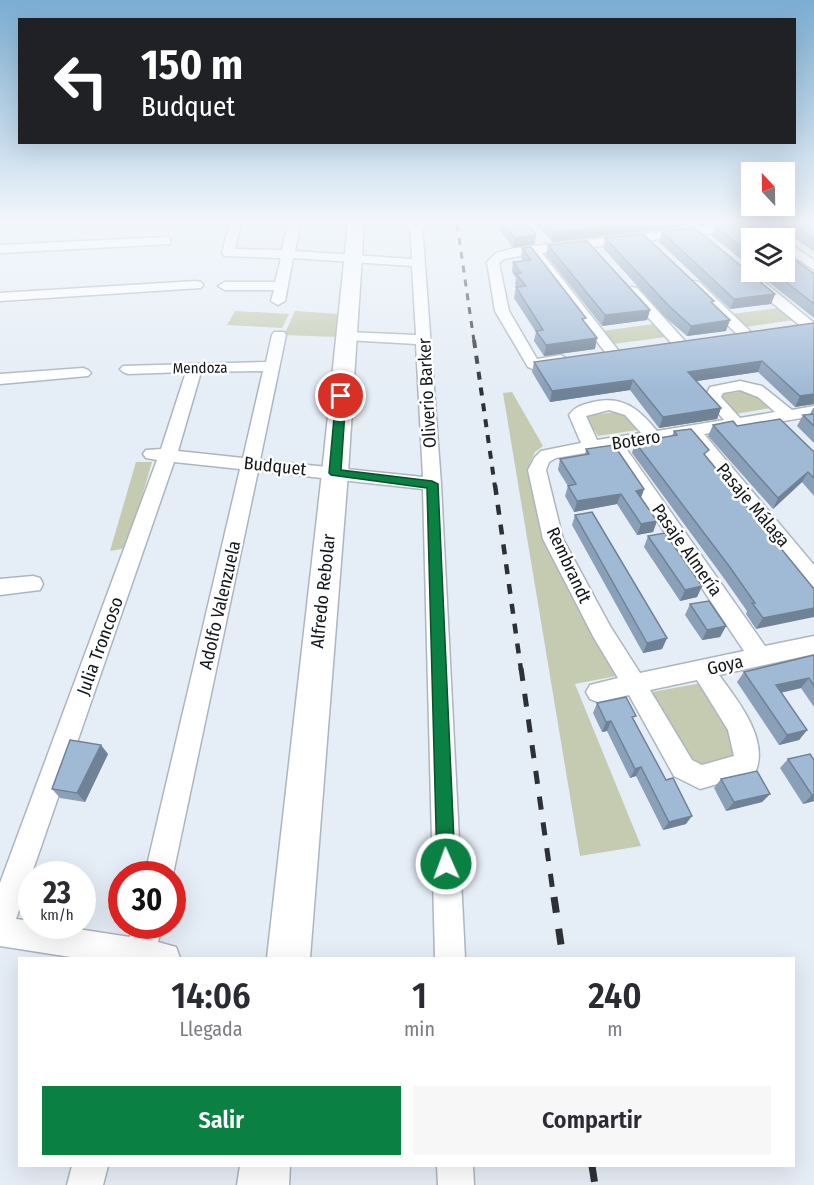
<!DOCTYPE html>
<html lang="es">
<head>
<meta charset="utf-8">
<style>
  body { margin:0; font-family:"Fira Sans Condensed",sans-serif; background:#f7f7f7; color:#2b2b33; height:100vh; display:flex; flex-direction:column; font-size:22px; white-space:nowrap }
  * { box-sizing:border-box; margin:0 }
  p { font-size:20px; color:#7c7c81 }
  .icon { flex:none; width:33px; height:33px; fill:none; stroke:currentColor; stroke-width:2; stroke-linecap:round; stroke-linejoin:round }
  .map { position:relative; flex:1; overflow:hidden }
  .side { position:absolute; left:18px; top:957px; width:777px; height:210px; display:flex; flex-direction:column; background:#fff; border-radius:0px; box-shadow:0 6px 24px #0002 }
  .side>* { flex:none }
  .top-card { position:absolute; left:18px; top:18px; width:778px; height:126px; border-radius:0px; box-shadow:0 6px 24px #0002; background:#202124; color:#fff; overflow:hidden }
  .needle { width:39px; rotate:338deg }
  .controls { position:absolute; left:741px; top:162px; display:grid; gap:12px }
  .controls a { display:grid; place-items:center; width:54px; height:54px; border-radius:0px; background:#fff; box-shadow:0 6px 24px #0002; font-size:30px }
  .speed { position:absolute; left:18px; top:861px; display:flex; gap:12px; font-size:30px; font-weight:700; text-align:center }
  .speed>* { display:grid; place-content:center; width:78px; height:78px; border-radius:50%; background:#fff; box-shadow:0 6px 24px #0002; line-height:1 }
  .speed small { font-size:15px; font-weight:400 }
  .speed .limit { border:9px solid #d22; background:#fff; color:#111 }
  .pin { position:absolute; display:grid; place-items:center; width:51px; height:51px; color:#fff; margin:-26px; border:3px solid #fff; border-radius:50%; box-shadow:0 2px 6px #0007 }
  .me { position:absolute; width:66px; margin:-33px; rotate:358deg; stroke-linejoin:round; filter:drop-shadow(0 0 4px #0008) }
  .turn { display:flex; align-items:center; gap:21px; height:126px; padding:0 24px; font-size:27px }
  .turn .icon { width:78px; height:78px; stroke-width:2.5 }
  .turn b { display:block; font-size:42px; line-height:51px }
  .eta { display:flex; justify-content:space-evenly; align-items:center; height:102px; text-align:center }
  .eta b { font-size:36px; font-weight:600; line-height:42px }
  .action { display:flex; gap:12px; margin-top:auto; padding:12px 24px }
  .action a { flex:1; height:69px; border-radius:0px; background:#0b8043; color:#fff; font-size:24px; font-weight:600; line-height:69px; text-align:center }
  .action a+a { background:#f7f7f7; color:#2b2b33 }
  .map>svg:first-child { display:block }
  .green { fill:#c4cbb0 }
  .lines { fill:none; stroke-linecap:round; stroke-linejoin:round }
  .street-casing { stroke:#adb5be; stroke-width:3 }
  .secondary-casing { stroke:#adb5be; stroke-width:3 }
  .street { fill:#fff; fill-rule:evenodd }
  .secondary { fill:#fff; fill-rule:evenodd }
  .rail-far4 { stroke:#2d3135; stroke-width:3; stroke-dasharray:7 7; stroke-linecap:butt }
  .rail-far3 { stroke:#2d3135; stroke-width:4; stroke-dasharray:8 8; stroke-linecap:butt }
  .rail-far2 { stroke:#2d3135; stroke-width:4.5; stroke-dasharray:10 10; stroke-linecap:butt }
  .rail-far1 { stroke:#2d3135; stroke-width:5; stroke-dasharray:13 13; stroke-linecap:butt }
  .rail { stroke:#2d3135; stroke-width:7; stroke-dasharray:16 16; stroke-linecap:butt }
  .wall { fill:#8aa0b8 }
  .shaded-wall { fill:#708296 }
  .building { fill:#a0bad6; stroke:#708296; stroke-width:1.5 }
  .route { fill:#0b8043; stroke:#07532c; stroke-width:1.5 }
  .labels { text-anchor:middle; stroke-width:5; stroke-linejoin:round; paint-order:stroke }
  .far-street-label { font-size:15px; fill:#15181b; stroke:#fff }
  .street-label { font-size:18px; fill:#15181b; stroke:#fff }
</style>
</head>
<body>
<div class="map">
<svg width="814" height="1185" viewBox="0 0 814 1185">
  <rect width="100%" height="100%" fill="#e5edf6"/>
  <g class="green">
    <polygon points="780,308 794,320 745,327 731,314"/>
    <polygon points="235,311 289,314 282,328 227,325"/>
    <polygon points="295,311 340,314 337,337 284,335"/>
    <polygon points="654,324 666,337 613,344 602,331"/>
    <polygon points="753,390 771,408 734,414 717,395"/>
    <polygon points="512,392 543,446 535,452 529,465 547,543 617,669 616,676 575,684 641,846 580,856 503,393"/>
    <polygon points="623,411 637,430 598,436 585,416"/>
    <polygon points="136,462 152,462 127,548 110,551"/>
    <polygon points="702,683 737,743 734,760 705,766 690,764 652,692"/>
  </g>
  <g class="lines">
    <defs>
      <g id="street">
        <path d="M229 224H241L235 249 282 250 288 224H300L295 251 412 259 410 224H422L441 484 465 958H435L423 489 258 471 173 874H145L240 469 174 462 16 919 32 921V926H58L130 937 132 926H162L158 942 176 947 180 958H77L0 946V883L157 460 146 458 143 454 146 450 161 449 186 372 128 374 123 372 120 369 123 366 266 362 272 335 274 332H284L286 335 260 460 423 477 416 344 347 340 340 336 347 332 416 335 412 266 293 258 285 301 278 305 271 301 274 290H225L218 286 225 282H275L281 258 224 256 222 253ZM263 371 243 458 178 451 201 372Z"/>
        <polygon points="730,224 766,224 760,227 542,253 618,350 620,353 618,356 608,356 531,254 504,259 499,263 509,311 537,359 561,355 569,360 566,363 533,369 528,367 495,311 487,262 496,253 515,248"/>
        <polygon points="166,237 170,238 170,244 0,253 0,245"/>
        <polygon points="784,240 814,260 814,270 784,250"/>
        <polygon points="753,276 758,277 813,322 813,328 803,328 748,283 746,280"/>
        <polygon points="196,281 201,282 203,285 201,288 0,301 0,293"/>
        <polygon points="694,281 699,282 750,331 752,334 750,337 740,337 689,288 687,285 689,282"/>
        <polygon points="632,287 637,288 685,341 687,344 685,347 675,347 627,294 625,291 627,288"/>
        <polygon points="83,368 88,370 91,373 88,376 0,384 0,374"/>
        <path d="M740 381 762 386 792 410 814 406V416L704 434 814 565V587L807 585 688 437 625 447 765 646 814 636V654L719 675C738 701 770 740 755 773L700 789 674 776 629 695 598 702 590 699 586 692 590 685 618 678 594 638 543 539 528 470 535 457 541 451 581 443 569 415C575 406 583 405 593 402 623 395 639 409 657 431L724 420 705 397 710 387ZM740 390 758 397 775 412 740 418 721 397 723 393ZM609 410 625 415 641 433 597 440 586 416ZM609 449 744 651 640 673 610 626 563 539 546 470 549 462 556 458ZM697 680 728 730 734 756 702 765 692 760 650 690Z"/>
        <polygon points="33,576 40,578 43,584 40,590 0,595 0,579"/>
        <polygon points="72,1166 108,1166 103,1185 67,1185"/>
        <polygon points="437,1166 473,1166 474,1185 438,1185"/>
      </g>
      <g id="secondary">
        <polygon points="348,224 364,224 348,473 310,958 267,958 322,473"/>
        <polygon points="240,1166 290,1166 289,1185 237,1185"/>
      </g>
    </defs>
    <use href="#street" class="street-casing"/>
    <use href="#secondary" class="secondary-casing"/>
    <use href="#street" class="street"/>
    <use href="#secondary" class="secondary"/>
    <polyline class="rail-far4" points="457,224 474,341"/>
    <polyline class="rail-far3" points="474,340 495,487"/>
    <polyline class="rail-far2" points="495,485 521,670"/>
    <polyline class="rail-far1" points="521,668 554,899"/>
    <g class="rail">
      <polyline points="554,897 563,958"/>
      <polyline points="592,1166 595,1185"/>
    </g>
  </g>
  <g class="wall">
    <polygon points="495,224 528,224 535,244 513,248"/>
    <polygon points="535,224 684,224 683,227 552,242 537,225"/>
    <polygon points="697,224 719,224 699,226"/>
    <polygon points="775,224 814,224 814,252"/>
    <polygon points="715,226 752,238 752,268 712,236"/>
    <polygon points="662,232 775,294 771,304 730,309 659,242"/>
    <polygon points="605,238 713,304 726,331 687,336 666,318 603,248"/>
    <polygon points="548,245 650,310 647,320 602,326 546,255"/>
    <polygon points="522,248 585,322 595,349 544,356 534,341 536,332 514,298 516,287 517,287 515,284 516,278 512,272 513,262 523,261 521,258"/>
    <polygon points="756,272 784,272 814,274 814,318"/>
    <polygon points="814,323 814,404 795,407 758,372 696,381 721,408 717,419 659,428 630,390 550,402 532,372 534,362"/>
    <polygon points="813,408 814,408 814,443 797,426 803,415 810,414"/>
    <polygon points="713,425 737,426 814,451 814,496 802,482 773,509 708,436"/>
    <polygon points="674,431 706,456 814,589 756,629 746,614 747,611 723,577 632,453 635,442 672,436"/>
    <polygon points="586,449 644,489 641,498 657,521 653,532 637,535 617,504 574,512 565,496 568,486 558,470 560,459 585,455"/>
    <polygon points="575,515 667,638 662,649 643,653 572,525"/>
    <polygon points="648,536 702,586 697,597 680,601 644,547"/>
    <polygon points="690,604 726,626 720,637 702,640 685,615"/>
    <polygon points="814,655 814,707 801,688 781,693 807,730 799,740 779,745 737,682 744,672"/>
    <polygon points="597,703 634,719 686,824 663,830 636,776 630,778 607,731 602,732 593,713"/>
    <polygon points="108,754 85,802 60,798 52,789"/>
    <polygon points="788,759 814,760 814,801 803,804 780,768"/>
    <polygon points="721,779 770,794 762,802 726,811 714,788"/>
  </g>
  <g class="shaded-wall">
    <polygon points="626,224 684,224 683,227 552,242 553,232"/>
    <polygon points="536,235 535,244 513,248 514,238"/>
    <polygon points="775,294 771,304 730,309 734,299"/>
    <polygon points="650,310 647,320 602,326 605,315"/>
    <polygon points="730,320 726,331 687,336 691,326"/>
    <polygon points="597,338 595,349 544,356 546,345"/>
    <polygon points="762,361 758,372 684,383 688,372"/>
    <polygon points="633,380 630,390 550,402 552,391"/>
    <polygon points="814,394 814,404 795,407 800,396"/>
    <polygon points="721,408 717,419 659,428 663,417"/>
    <polygon points="808,472 802,482 773,509 778,498"/>
    <polygon points="644,489 640,500 636,491"/>
    <polygon points="621,494 617,504 574,512 577,501"/>
    <polygon points="657,521 653,532 637,535 641,524"/>
    <polygon points="702,586 697,597 680,601 685,590"/>
    <polygon points="814,608 814,617 756,629 763,618"/>
    <polygon points="726,626 720,637 702,640 707,630"/>
    <polygon points="667,638 662,649 643,653 647,643"/>
    <polygon points="809,678 801,688 768,695 776,685"/>
    <polygon points="611,721 607,731 602,732 606,722"/>
    <polygon points="807,730 799,740 779,745 787,735"/>
    <polygon points="101,745 108,754 85,802 77,793"/>
    <polygon points="641,767 636,776 630,778 635,769"/>
    <polygon points="770,794 762,802 726,811 734,802"/>
    <polygon points="812,795 814,795 814,801 803,804"/>
    <polygon points="692,816 686,824 663,830 669,822"/>
  </g>
  <g class="building">
    <polygon points="504,224 528,224 536,235 514,238"/>
    <polygon points="546,224 626,224 553,232"/>
    <polygon points="730,224 747,224 766,238 752,238 752,255 715,226"/>
    <polygon points="792,224 814,224 814,239"/>
    <polygon points="695,228 775,294 734,299 662,232"/>
    <polygon points="643,234 714,301 711,302 730,320 691,326 670,307 605,238"/>
    <polygon points="587,241 650,310 605,315 548,245"/>
    <polygon points="531,247 586,318 582,319 597,338 546,345 536,331 543,330 516,287 526,286 516,274 521,273 513,262 531,260 522,248"/>
    <polygon points="784,252 814,274 814,304 773,272 784,272"/>
    <polygon points="814,323 814,394 800,396 762,361 688,372 721,408 663,417 633,380 552,391 534,362"/>
    <polygon points="814,414 814,426 803,415"/>
    <polygon points="780,419 813,451 814,451 814,478 808,472 778,498 713,425 733,421 737,426"/>
    <polygon points="691,429 709,450 704,454 814,589 814,608 763,618 752,603 755,603 729,566 635,442 677,435 674,431"/>
    <polygon points="614,445 644,489 636,491 657,521 641,524 621,494 577,501 568,486 576,484 560,459 589,454 586,449"/>
    <polygon points="592,512 667,638 647,643 575,515"/>
    <polygon points="665,533 702,586 685,590 648,536"/>
    <polygon points="709,601 726,626 707,630 690,604"/>
    <polygon points="814,655 814,686 809,678 776,685 807,730 787,735 744,672"/>
    <polygon points="626,697 636,716 632,717 666,780 673,778 692,816 669,822 641,767 635,769 611,721 606,722 597,703"/>
    <polygon points="70,740 101,745 77,793 52,789"/>
    <polygon points="810,754 814,760 814,795 812,795 788,759"/>
    <polygon points="757,771 770,794 734,802 721,779"/>
  </g>
  <linearGradient id="sky" x2="0" y2="1"><stop stop-color="#7badd2"/><stop offset="0.57" stop-color="#f3f7fb"/><stop offset="1" stop-color="#f3f7fb" stop-opacity="0"/></linearGradient>
  <rect width="814" height="390" fill="url(#sky)"/>
  <polygon class="route" points="341,392 346,396 341,470 432,481 438,484 455,864 453,870 446,873 440,870 437,864 427,488 331,475 329,473 336,396"/>
  <g class="labels">
    <g class="far-street-label">
      <text transform="translate(200 368) rotate(-1)" y="5">Mendoza</text>
    </g>
    <g class="street-label">
      <text transform="translate(427 393) rotate(-93)" y="6">Oliverio Barker</text>
      <text transform="translate(636 440) rotate(-9)" y="6">Botero</text>
      <text transform="translate(275 466) rotate(6)" y="6">Budquet</text>
      <text transform="translate(753 505) rotate(50)" y="6">Pasaje Málaga</text>
      <text transform="translate(687 550) rotate(55)" y="6">Pasaje Almería</text>
      <text transform="translate(569 565) rotate(65)" y="6">Rembrandt</text>
      <text transform="translate(323 591) rotate(-84)" y="6">Alfredo Rebolar</text>
      <text transform="translate(220 605) rotate(-77)" y="6">Adolfo Valenzuela</text>
      <text transform="translate(100 646) rotate(-70)" y="6">Julia Troncoso</text>
      <text transform="translate(725 665) rotate(-13)" y="6">Goya</text>
    </g>
  </g>
</svg>
<div class="controls">
<a><svg class="needle" viewBox="-14 -14 28 28"><path d="M0-13l5 13h-10z" fill="#e53935"/><path d="M0 13l5-13h-10z" fill="#7c7c81"/></svg></a>
<a><svg class="icon" aria-label="layers" viewBox="0 0 24 24"><path d="M12 4l9 5-9 5-9-5zM3 14l9 5 9-5"/></svg></a>
</div>
<div class="speed"><div>23<small>km/h</small></div><div class="limit">30</div></div>
<div class="pin" style="left:341px;top:396px;background:#d93025"><svg class="icon" aria-label="arrive" viewBox="0 0 24 24"><path d="M6 21V4h12l-3 4 3 4H6"/></svg></div>
<svg class="me" style="left:446px;top:864px" viewBox="-20 -20 40 40"><circle r="17" fill="#0b8043" stroke="#fff" stroke-width="3"/><path d="M0-11L8 9 0 5-8 9z" fill="#fff"/></svg>
<div class="top-card">
<div class="turn"><svg class="icon" aria-label="left" viewBox="0 0 24 24"><path d="M17 20v-9H6M10 6l-5 5 5 5"/></svg><div><b>150 m</b>Budquet</div></div>
</div>
<section class="side">
<div class="eta">
<div><b>14:06</b><p>Llegada</p></div>
<div><b>1</b><p>min</p></div>
<div><b>240</b><p>m</p></div>
</div>
<div class="action"><a>Salir</a><a>Compartir</a></div>
</section>
</div>
</body>
</html>
